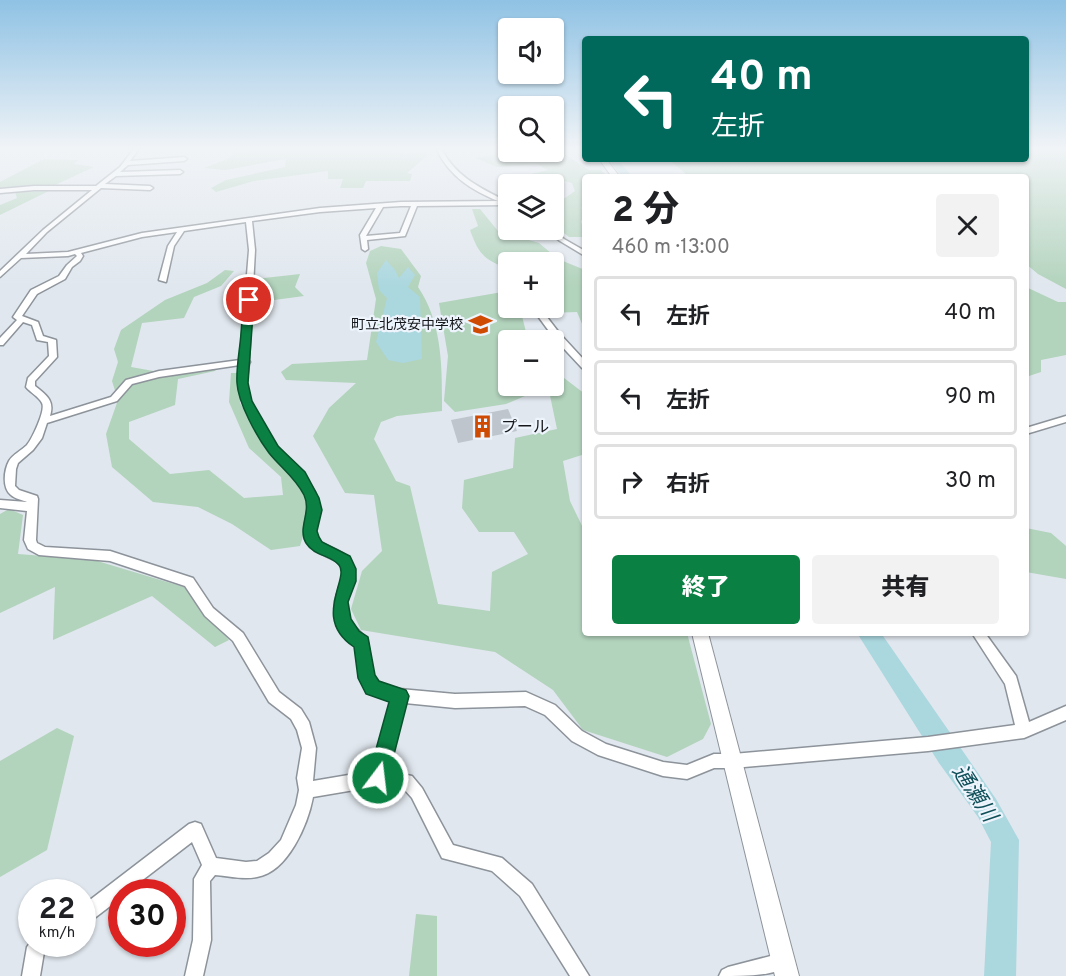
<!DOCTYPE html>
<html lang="ja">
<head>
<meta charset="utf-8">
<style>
  body { margin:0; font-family:Overpass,"Noto Sans JP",sans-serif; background:#f2f2f2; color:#202124; height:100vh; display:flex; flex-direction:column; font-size:22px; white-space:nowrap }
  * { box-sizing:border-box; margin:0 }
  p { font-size:20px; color:#757577 }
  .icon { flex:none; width:33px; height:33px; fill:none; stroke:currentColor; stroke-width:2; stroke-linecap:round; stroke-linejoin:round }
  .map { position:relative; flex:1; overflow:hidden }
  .panel { position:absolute; left:582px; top:174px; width:447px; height:462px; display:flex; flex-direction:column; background:#fff; border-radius:6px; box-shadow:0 2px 4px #0004 }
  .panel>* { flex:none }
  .hud { position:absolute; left:582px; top:36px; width:447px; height:126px; border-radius:6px; box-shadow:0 2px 4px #0004; background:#00695c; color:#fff; overflow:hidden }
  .fabs { position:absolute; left:498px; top:18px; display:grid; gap:12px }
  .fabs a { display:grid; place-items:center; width:66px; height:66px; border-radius:6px; background:#fff; box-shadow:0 2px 4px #0004; font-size:30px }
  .speed { position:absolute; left:18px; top:879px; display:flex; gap:12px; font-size:30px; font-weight:700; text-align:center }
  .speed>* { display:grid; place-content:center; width:78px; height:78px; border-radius:50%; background:#fff; box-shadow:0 2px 4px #0004; line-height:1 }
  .speed small { font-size:15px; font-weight:400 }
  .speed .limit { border:9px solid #d22; background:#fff; color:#111 }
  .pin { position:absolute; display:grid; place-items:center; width:51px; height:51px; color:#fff; margin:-26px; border:3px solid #fff; border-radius:50%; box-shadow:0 2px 6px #0007 }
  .me { position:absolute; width:66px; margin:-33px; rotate:15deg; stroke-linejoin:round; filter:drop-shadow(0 0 4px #0008) }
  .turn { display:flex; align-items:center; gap:21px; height:126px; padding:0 30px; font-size:27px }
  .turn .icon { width:78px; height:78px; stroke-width:2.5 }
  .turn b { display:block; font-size:42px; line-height:51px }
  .round { display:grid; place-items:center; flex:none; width:63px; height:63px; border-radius:6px; background:#f2f2f2 }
  .overview { display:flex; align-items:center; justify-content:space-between; height:102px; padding:0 30px }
  h1 { font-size:36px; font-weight:800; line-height:45px }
  .action { display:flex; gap:12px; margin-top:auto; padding:12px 30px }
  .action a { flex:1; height:69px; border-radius:6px; background:#0b8043; color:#fff; font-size:24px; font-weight:800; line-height:69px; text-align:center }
  .action a+a { background:#f2f2f2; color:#202124 }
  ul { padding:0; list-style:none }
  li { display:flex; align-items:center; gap:18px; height:75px; margin:0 12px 9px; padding:0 18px; border:3px solid #e0e0e0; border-radius:6px }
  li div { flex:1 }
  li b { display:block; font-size:22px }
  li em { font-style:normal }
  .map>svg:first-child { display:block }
  .green { fill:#b2d3bc }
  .water { fill:#abd7df }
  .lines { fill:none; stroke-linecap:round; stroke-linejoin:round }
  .river { fill:#abd7df; fill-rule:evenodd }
  .building { fill:#bec5cc }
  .minor-casing { stroke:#8d939a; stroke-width:3 }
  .tertiary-casing { stroke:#8d939a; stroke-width:2 }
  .minor { fill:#fff; fill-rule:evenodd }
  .tertiary { fill:#fff; fill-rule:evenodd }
  .route { fill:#0b8043; stroke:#07532c; stroke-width:1.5 }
  .labels { text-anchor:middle; stroke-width:4.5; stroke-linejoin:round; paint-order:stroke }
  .far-poi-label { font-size:14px; fill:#15171a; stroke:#edf4fc; text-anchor:end }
  .poi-label { font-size:16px; fill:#15171a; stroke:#edf4fc; text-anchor:start }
  .near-water-label { font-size:21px; font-style:italic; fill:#0f4f58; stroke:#edf4fc }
</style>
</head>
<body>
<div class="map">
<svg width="1066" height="976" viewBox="0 0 1066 976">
  <rect width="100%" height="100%" fill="#e0e7ee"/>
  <g class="green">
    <polygon points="245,150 389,150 405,154 423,152 428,155 407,173 412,174 410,181 366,181 363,188 340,188 343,179 328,179 328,171 254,181 216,192 211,188 226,180 285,167 286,159 226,170 204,168 225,160 236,152"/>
    <polygon points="554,150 558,150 589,170 601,170 608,177 585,177 585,206 581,208 585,211 585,216 581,221 585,237 569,237 554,225 554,210 563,208 559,202 575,191 572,183 554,178 525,183 518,177 548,170 537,164 497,167 475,158 510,152"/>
    <polygon points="1026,150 1066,150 1066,289 1038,274 1026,264 1026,177 689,177 669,159 1026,159"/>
    <polygon points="44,159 78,160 74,164 94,167 55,185 0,188 0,182"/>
    <polygon points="49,191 0,215 0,205 17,198 15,192"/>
    <path d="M472 209H480L498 231 539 243 558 259 585 270V331L577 312 549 313 544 308H554V262H508V269C484 259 479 255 470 230L478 226Z"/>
    <path d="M381 246 401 249 421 276 418 287C443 324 442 368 442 411L397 416 381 422 374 439 396 481 410 486 438 604 490 611 492 572 528 554 514 532H479L462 508 464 480 513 468 515 438 557 429 548 386H554V374L564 378 585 394V454L563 461 570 501 585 532V633H687L711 724 703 739 667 757 583 730 553 690 495 652 361 630 351 609 362 571 382 551 374 495 345 493 313 436 329 408 356 383 286 380 281 372 292 364 367 360 376 299 366 263 370 251Z"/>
    <polygon points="225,270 234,271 221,286 194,297 184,318 142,323 131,367 159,372 221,363 215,371 178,379 175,405 129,422 129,439 170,474 209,470 244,498 283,495 281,477 249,448 229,402 231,373 239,373 240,403 267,449 300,483 312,507 300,546 271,550 232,524 198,507 153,502 112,467 106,434 118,400 112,381 118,362 114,349 121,330 165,300 207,283"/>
    <polygon points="300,274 295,287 304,296 253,303 255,279"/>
    <polygon points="1026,287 1058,302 1066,302 1066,355 1041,360 1041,372 1026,377"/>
    <polygon points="508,291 508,308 520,308 528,340 508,340 508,386 538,386 539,390 506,404 455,412 444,401 448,356 439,303"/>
    <polygon points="9,509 23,515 18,554 94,560 187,588 229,640 215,647 152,596 53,640 55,587 0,613 0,514"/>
    <polygon points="1026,528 1051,533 1066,546 1066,579 1026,572"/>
    <polygon points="57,728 74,736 47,850 0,877 0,761"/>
    <polygon points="416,914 437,916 437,976 409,976"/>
  </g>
  <polygon class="water" points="386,260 395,270 399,278 408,267 415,275 408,287 420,297 422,359 403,363 388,360 376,342 387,298 379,290 377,273"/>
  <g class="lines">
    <g class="river">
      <polygon points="607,159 617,159 633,177 623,177"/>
      <polygon points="857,633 881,633 996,799 1019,840 1016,976 984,976 991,842 978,817 939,763"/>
    </g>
  </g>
  <polygon class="building" points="508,409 517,431 458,443 451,420"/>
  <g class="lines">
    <defs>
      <g id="minor">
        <path d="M133 150H138L130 161 184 157 187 159 184 161 128 165 120 172 180 170 183 172 180 174 116 176 105 184 150 186 153 188 150 190 101 188 47 232 26 254 68 252 142 233 320 208 401 202 498 201C472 190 450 177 437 150H442C457 178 481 188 508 202L507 205 417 206 405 236 367 240 368 249 365 251 362 249 360 235 376 208 320 212 252 221 255 250 249 360 250 362 249 364C248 370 247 377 247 383 249 409 268 438 286 456 296 468 308 478 315 492 323 508 313 522 316 538 325 548 340 548 348 558 363 576 344 593 347 612 350 627 363 631 368 643L373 676 377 683 400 689 455 694 526 692 555 705 582 731 606 744 663 762 687 765 714 754H733L928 737 1015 725 1005 684 972 633H985L1016 676 1029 722 1066 706V720L1024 738 928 751 733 768H714L687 779 663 776 598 755 572 741 545 715 525 706 455 708 405 703 387 771 412 776 422 788 453 845 502 858 532 884 589 976H570L520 896 492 871 442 858 412 798 403 788 378 786 313 797C308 824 288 872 257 877 243 880 229 876 215 875L210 881 211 940 203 976H185L193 940 194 879 202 865 192 842 127 892H122V897L88 923 82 925V906L189 824 195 822 201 824 216 858 246 862 257 861 269 853 281 840 296 805 299 790 297 778 302 748 297 730 291 719 269 702 233 641 205 616 185 586 110 561 39 555 28 549 24 540 27 511 0 508V500L27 502C23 500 15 499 11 495 2 488 4 470 9 461 13 454 21 451 27 445 32 439 46 410 42 403 39 397 30 392 26 387L28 378 49 356 48 342 37 340 32 325 23 322 3 345H0V338L17 320 13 317 31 290 59 276 67 265 77 256 75 254 68 256 21 258 0 277V271L43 230 92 190H34L0 193V189L34 186H96L120 167ZM401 206H411L400 233 366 236 383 207ZM246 222 249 250 240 360 159 371 126 380 111 397 50 416C55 400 46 395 35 386V381L57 357 56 340 43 336 38 322 22 316 37 294 65 279 72 267 80 261 83 256 81 253 142 237 177 232 168 246 159 280 166 282 174 246 184 231ZM240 365 239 383 240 392 254 425 270 450 298 483 306 494 308 507 304 529 305 539 315 551 336 561 342 567 343 575 335 601V613L344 634 356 646 360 678 368 693 392 700 372 771 313 781 316 748 309 722 301 709 279 692 243 633 213 608 193 578 110 551 45 547 37 543 36 540 38 499 37 496 19 490 15 486 16 469 18 463 33 450 42 438 47 423 117 401 132 384 159 377Z"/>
        <polygon points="547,230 553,230 564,239 585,251 585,256 560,241"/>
        <polygon points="532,308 540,308 560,334 585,361 585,369 582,368 554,338"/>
        <polygon points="1066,416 1066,422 1026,434 1026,428"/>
        <polygon points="32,940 32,944 50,944 47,950 44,952 40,976 22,976 27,947"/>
        <path d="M782 953 788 956 791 962 788 968C766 976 743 976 719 976L722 970 728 967Z"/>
      </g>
      <g id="tertiary">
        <polygon points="599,159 606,159 620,177 612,177"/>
        <polygon points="692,633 708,633 799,976 775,976"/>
      </g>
    </defs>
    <use href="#minor" class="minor-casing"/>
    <use href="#tertiary" class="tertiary-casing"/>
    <use href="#minor" class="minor"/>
    <use href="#tertiary" class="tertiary"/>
  </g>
  <linearGradient id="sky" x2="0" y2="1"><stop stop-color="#8fc2e4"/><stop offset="0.52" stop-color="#f1f4f7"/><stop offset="1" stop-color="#f1f4f7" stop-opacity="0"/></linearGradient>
  <rect width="1066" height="287" fill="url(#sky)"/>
  <path class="route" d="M246 297 254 300 248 383 252 401 278 446 305 472 319 498 322 510 317 531 319 537 322 542 350 556 356 569V581L348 602 351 619 359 631 368 637 375 675 379 681 406 690 409 696 388 778 385 784 378 787 371 784 368 778 389 702 366 694 358 678 354 647C311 618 350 579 339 565 331 555 314 556 306 543 297 528 312 512 304 495 295 477 281 468 269 453 257 437 238 403 237 383 236 367 240 349 241 333 242 322 242 308 246 297Z"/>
  <defs>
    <symbol id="school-bare" viewBox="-9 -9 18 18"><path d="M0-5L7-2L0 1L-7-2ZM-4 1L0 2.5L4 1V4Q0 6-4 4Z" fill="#cf4b04" stroke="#edf4fc" stroke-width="2.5" paint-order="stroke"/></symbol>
    <symbol id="building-bare" viewBox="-9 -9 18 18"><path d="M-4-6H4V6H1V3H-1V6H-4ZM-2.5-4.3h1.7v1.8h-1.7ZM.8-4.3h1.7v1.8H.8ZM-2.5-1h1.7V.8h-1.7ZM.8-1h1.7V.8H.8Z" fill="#cf4b04" stroke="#edf4fc" stroke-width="2.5" paint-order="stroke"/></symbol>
  </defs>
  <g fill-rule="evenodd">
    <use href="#school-bare" x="464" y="308" width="33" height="33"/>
    <use href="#building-bare" x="466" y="410" width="33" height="33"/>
  </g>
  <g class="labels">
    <g class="far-poi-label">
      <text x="463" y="329">町立北茂安中学校</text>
    </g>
    <g class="poi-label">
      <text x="501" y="432">プール</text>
    </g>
    <g class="near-water-label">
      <text transform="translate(975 793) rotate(57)" y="7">通瀬川</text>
    </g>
  </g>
</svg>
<div class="fabs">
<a><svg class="icon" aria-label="sound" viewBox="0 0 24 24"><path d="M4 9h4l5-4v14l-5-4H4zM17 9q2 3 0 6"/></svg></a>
<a><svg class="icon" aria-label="search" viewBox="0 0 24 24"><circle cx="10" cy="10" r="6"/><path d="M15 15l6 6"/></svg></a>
<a><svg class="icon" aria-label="layers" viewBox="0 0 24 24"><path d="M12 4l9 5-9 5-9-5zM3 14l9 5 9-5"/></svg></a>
<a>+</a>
<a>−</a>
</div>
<div class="speed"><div>22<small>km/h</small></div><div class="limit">30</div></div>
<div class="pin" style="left:249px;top:300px;background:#d93025"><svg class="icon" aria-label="arrive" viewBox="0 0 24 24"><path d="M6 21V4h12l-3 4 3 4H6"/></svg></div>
<svg class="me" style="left:378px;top:778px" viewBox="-20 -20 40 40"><circle r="17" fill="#0b8043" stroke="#fff" stroke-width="3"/><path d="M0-11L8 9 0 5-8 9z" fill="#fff"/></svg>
<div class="hud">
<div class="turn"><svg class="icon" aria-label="left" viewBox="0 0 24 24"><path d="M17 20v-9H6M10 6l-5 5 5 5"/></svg><div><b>40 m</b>左折</div></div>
</div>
<section class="panel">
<div class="overview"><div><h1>2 分</h1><p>460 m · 13:00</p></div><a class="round"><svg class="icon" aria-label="close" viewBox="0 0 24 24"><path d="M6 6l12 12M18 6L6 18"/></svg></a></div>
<ul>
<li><svg class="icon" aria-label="left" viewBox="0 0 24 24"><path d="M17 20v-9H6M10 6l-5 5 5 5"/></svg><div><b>左折</b></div><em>40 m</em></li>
<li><svg class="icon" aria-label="left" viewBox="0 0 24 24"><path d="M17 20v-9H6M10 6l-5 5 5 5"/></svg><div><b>左折</b></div><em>90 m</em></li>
<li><svg class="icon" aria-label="right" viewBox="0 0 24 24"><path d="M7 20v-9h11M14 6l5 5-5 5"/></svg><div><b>右折</b></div><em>30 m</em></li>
</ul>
<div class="action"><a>終了</a><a>共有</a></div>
</section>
</div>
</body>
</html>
